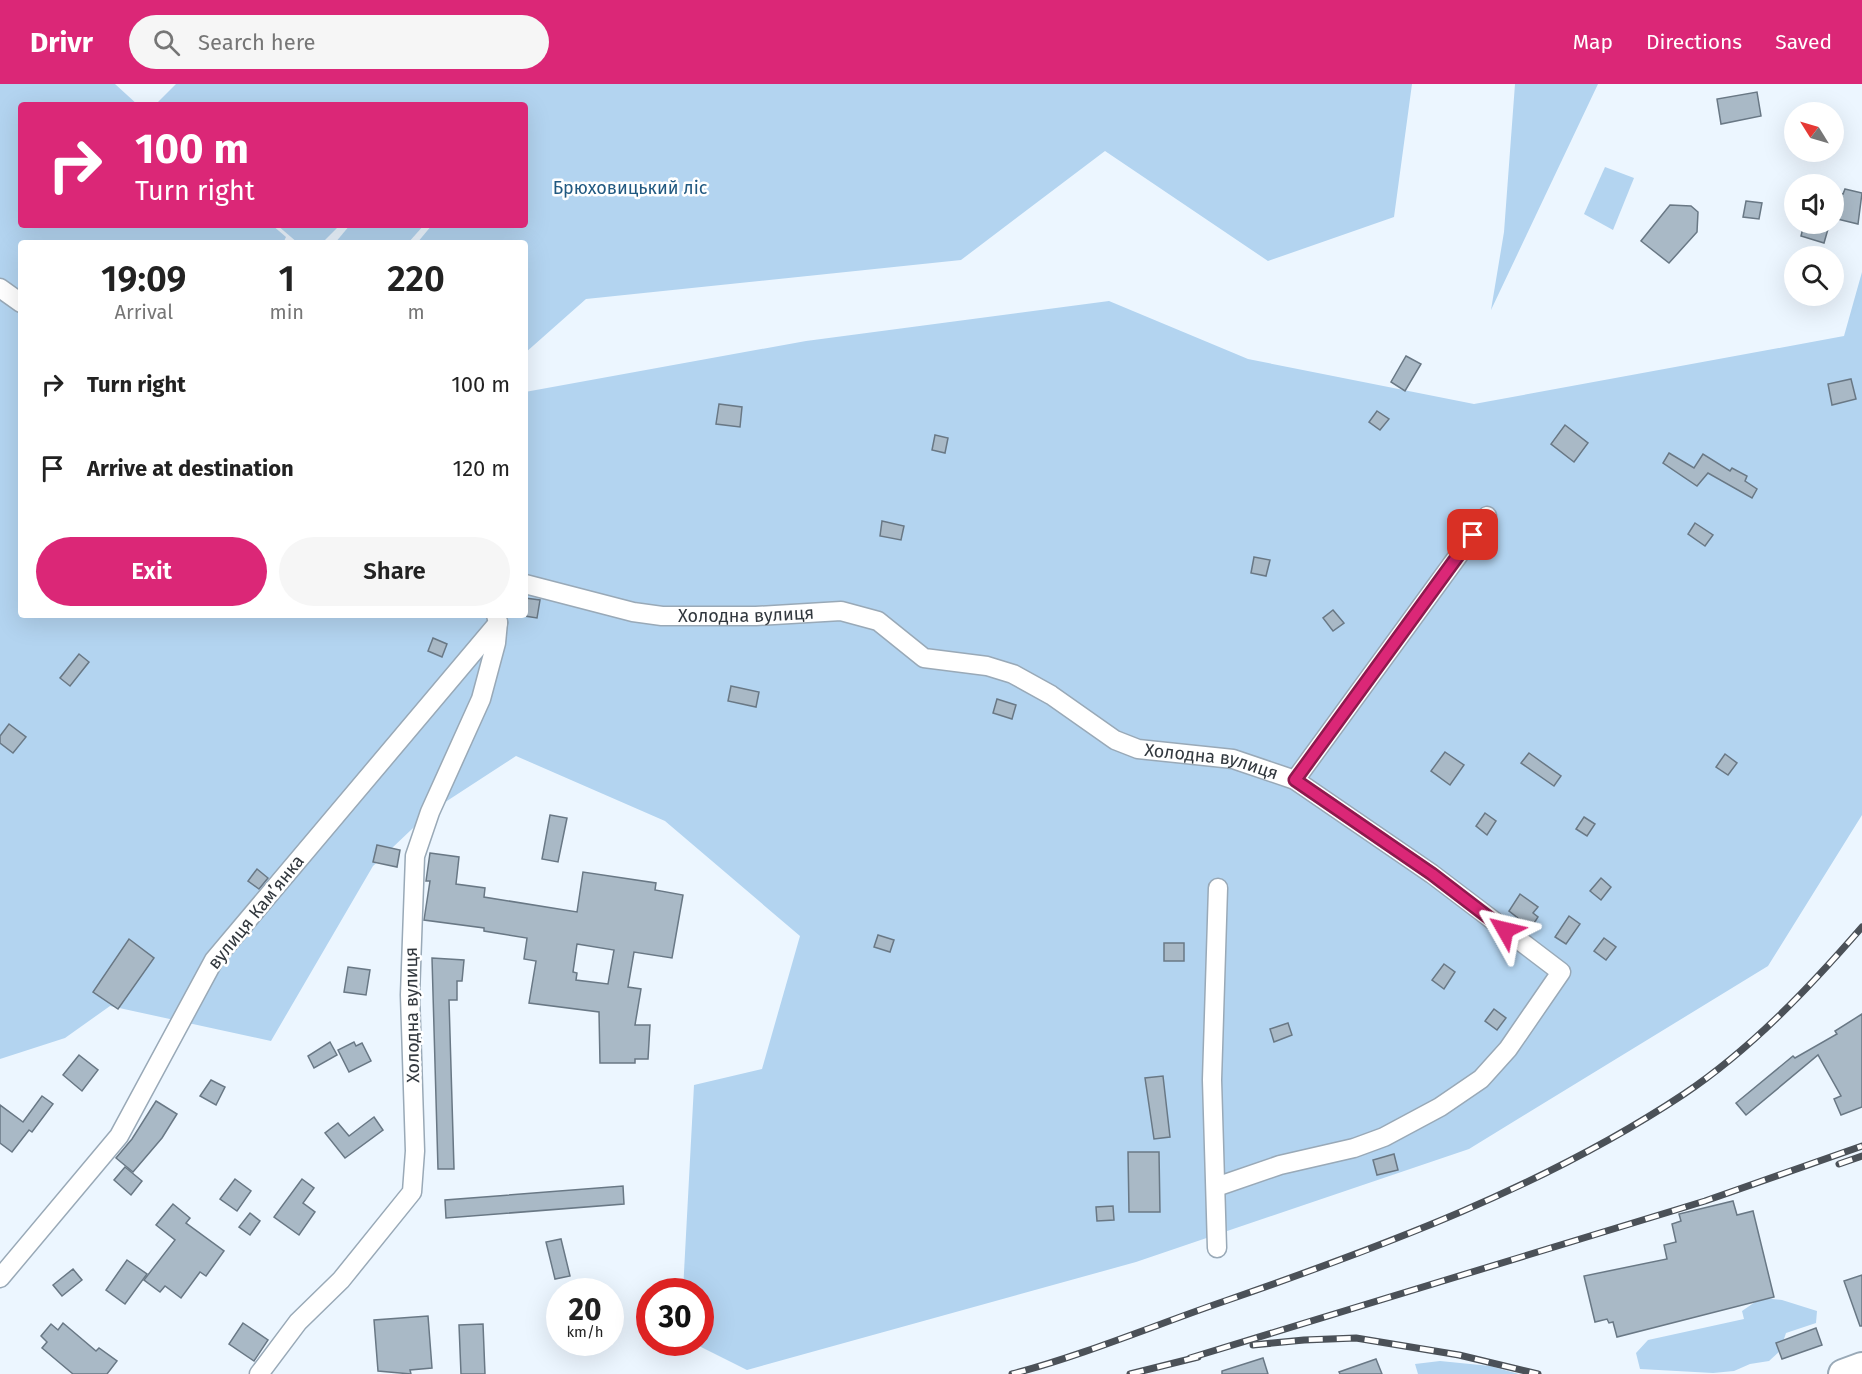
<!DOCTYPE html>
<html lang="en">
<head>
<meta charset="utf-8">
<style>
  body { margin:0; font-family:"Fira Sans",sans-serif; background:#f6f6f6; color:#222; height:100vh; display:flex; flex-direction:column; font-size:22px; white-space:nowrap }
  * { box-sizing:border-box; margin:0 }
  p { font-size:20px; color:#767676 }
  .icon { flex:none; width:33px; height:33px; fill:none; stroke:currentColor; stroke-width:2; stroke-linecap:round; stroke-linejoin:round }
  .map { position:relative; flex:1; overflow:hidden }
  .drawer { position:absolute; left:18px; top:156px; width:510px; height:378px; display:flex; flex-direction:column; background:#fff; border-radius:6px; box-shadow:0 6px 24px #0002 }
  .drawer>* { flex:none }
  .top-card { position:absolute; left:18px; top:18px; width:510px; height:126px; border-radius:6px; box-shadow:0 6px 24px #0002; background:#db2777; color:#fff; overflow:hidden }
  .needle { width:39px; rotate:307deg }
  .fabs { position:absolute; left:1784px; top:18px; display:grid; gap:12px }
  .fabs a { display:grid; place-items:center; width:60px; height:60px; border-radius:50%; background:#fff; box-shadow:0 6px 24px #0002; font-size:30px }
  .speed { position:absolute; left:546px; top:1194px; display:flex; gap:12px; font-size:30px; font-weight:700; text-align:center }
  .speed>* { display:grid; place-content:center; width:78px; height:78px; border-radius:50%; background:#fff; box-shadow:0 6px 24px #0002; line-height:1 }
  .speed small { font-size:15px; font-weight:400 }
  .speed .limit { border:9px solid #d22; background:#fff; color:#111 }
  .pin { position:absolute; display:grid; place-items:center; width:51px; height:51px; color:#fff; margin:-26px; border-radius:12px; box-shadow:0 3px 9px #0006 }
  .me { position:absolute; width:66px; margin:-33px; rotate:307deg; stroke-linejoin:round; filter:drop-shadow(0 0 4px #0008) }
  .turn { display:flex; align-items:center; gap:21px; height:126px; padding:0 18px; font-size:27px }
  .turn .icon { width:78px; height:78px; stroke-width:2.5 }
  .turn b { display:block; font-size:42px; line-height:51px }
  .eta { display:flex; justify-content:space-evenly; align-items:center; height:102px; text-align:center }
  .eta b { font-size:36px; font-weight:600; line-height:42px }
  .action { display:flex; gap:12px; margin-top:auto; padding:12px 18px }
  .action a { flex:1; height:69px; border-radius:36px; background:#db2777; color:#fff; font-size:24px; font-weight:600; line-height:69px; text-align:center }
  .action a+a { background:#f6f6f6; color:#222 }
  ul { padding:0; list-style:none }
  li { display:flex; align-items:center; gap:18px; height:84px; padding:0 18px }
  li div { flex:1 }
  li b { display:block; font-size:22px }
  li em { font-style:normal }
  header { display:flex; align-items:center; gap:36px; box-sizing:border-box; height:84px; padding:0 30px; background:#db2777; color:#fff }
  header strong { font-size:28px }
  nav { display:flex; gap:33px; margin-inline-start:auto; font-size:21px }
  .search { width:420px; height:54px; background:#f6f6f6; display:flex; align-items:center; gap:15px; box-sizing:border-box; padding:0 21px; border-radius:33px; color:#767676; font-size:22px }
  .map>svg:first-child { display:block }
  .green { fill:#b3d4f0 }
  .building { fill:#a9b9c6; stroke:#697885; stroke-width:1.5; fill-rule:evenodd }
  .lines { fill:none; stroke-linecap:round; stroke-linejoin:round }
  .minor-casing { stroke:#99a9b7; stroke-width:21 }
  .primary-casing { stroke:#99a9b7; stroke-width:32 }
  .minor { stroke:#fff; stroke-width:18 }
  .primary { stroke:#fff; stroke-width:28 }
  .rail-casing { stroke:#4b5158; stroke-width:7 }
  .rail { stroke:#fff; stroke-width:4.5; stroke-dasharray:14; stroke-linecap:butt }
  .route-casing { stroke:#8e194d; stroke-width:15 }
  .route { stroke:#db2777; stroke-width:10 }
  .labels { text-anchor:middle; stroke-width:5; stroke-linejoin:round; paint-order:stroke }
  .park-label { font-size:18px; fill:#215981; stroke:#fff }
  .street-label { font-size:18px; fill:#32383e; stroke:#fff }
</style>
</head>
<body>
<header>
<strong>Drivr</strong>
<div class="search"><svg class="icon" aria-label="search" viewBox="0 0 24 24"><circle cx="10" cy="10" r="6"/><path d="M15 15l6 6"/></svg>Search here</div>
<nav><a>Map</a><a>Directions</a><a>Saved</a></nav>
</header>
<div class="map">
<svg width="1862" height="1290" viewBox="0 0 1862 1290">
  <rect width="100%" height="100%" fill="#ecf6ff"/>
  <g class="green">
    <polygon points="0,0 115,0 138,21 21,21 21,141 272,141 286,153 283,159 21,159 21,531 525,531 525,308 806,257 1109,217 1248,275 1474,320 1844,252 1862,188 1862,731 1768,882 1469,1065 1136,1178 747,1286 693,1259 700,1258 700,1208 683,1207 694,1001 762,985 800,852 665,737 516,672 430,728 373,782 271,957 110,922 65,954 0,975"/>
    <polygon points="176,0 1412,0 1394,133 1268,177 1105,67 961,176 586,215 525,269 525,159 417,159 432,141 525,141 525,21 155,21"/>
    <polygon points="1515,0 1598,0 1491,226 1504,148"/>
    <polygon points="1605,83 1634,94 1613,146 1584,130"/>
    <polygon points="277,141 340,141 322,159 298,159"/>
    <polygon points="350,141 424,141 408,159 335,159"/>
    <polygon points="1761,1214 1782,1216 1817,1227 1816,1239 1786,1249 1780,1267 1769,1277 1750,1280 1734,1287 1713,1289 1640,1285 1636,1269 1648,1256 1744,1235 1742,1227"/>
    <polygon points="1440,1277 1490,1282 1519,1290 1418,1290 1415,1280"/>
  </g>
  <g class="building">
    <polygon points="1757,8 1761,32 1721,40 1717,15"/>
    <polygon points="1845,105 1862,109 1858,140 1833,134 1839,109 1843,110"/>
    <polygon points="1746,117 1762,119 1759,135 1743,133"/>
    <polygon points="1670,121 1691,122 1698,128 1697,148 1669,179 1641,157"/>
    <polygon points="1804,140 1828,145 1824,159 1801,152"/>
    <polygon points="1406,272 1421,280 1405,307 1391,298"/>
    <polygon points="1851,295 1856,315 1832,321 1828,300"/>
    <polygon points="719,320 742,323 740,343 716,340"/>
    <polygon points="1377,327 1389,335 1380,346 1369,338"/>
    <polygon points="1565,341 1588,359 1574,378 1551,360"/>
    <polygon points="935,351 948,354 945,369 932,366"/>
    <polygon points="1669,369 1694,384 1703,370 1730,387 1732,384 1747,392 1745,397 1757,405 1752,414 1708,389 1697,402 1663,379"/>
    <polygon points="882,437 904,442 901,456 880,452"/>
    <polygon points="1695,439 1713,451 1705,462 1688,450"/>
    <polygon points="1254,473 1270,476 1266,492 1251,489"/>
    <polygon points="525,514 540,516 537,534 525,532"/>
    <polygon points="1333,526 1344,539 1333,547 1323,534"/>
    <polygon points="433,554 447,560 442,573 428,567"/>
    <polygon points="79,570 89,578 70,602 60,594"/>
    <polygon points="731,602 759,608 756,623 728,617"/>
    <polygon points="997,615 1016,621 1012,635 993,629"/>
    <polygon points="9,640 26,653 13,669 0,659 0,652"/>
    <polygon points="1445,668 1464,681 1450,701 1431,687"/>
    <polygon points="1529,669 1561,692 1554,702 1521,679"/>
    <polygon points="1725,670 1737,679 1728,691 1716,683"/>
    <polygon points="1485,729 1496,737 1487,751 1476,742"/>
    <polygon points="550,731 567,734 558,778 542,775"/>
    <polygon points="1584,733 1595,740 1587,752 1576,745"/>
    <polygon points="377,761 400,766 397,783 373,778"/>
    <path d="M430 769 459 773 456 800 485 804 484 813 577 828 583 788 656 799 655 806 683 811 672 874 634 868 628 903 641 905 635 941H650L648 975H635V979H600L599 928 529 919 536 877 524 875 527 854 484 847V844L424 836 430 797H426ZM577 860 614 866 608 900 576 896 577 889 573 888Z"/>
    <polygon points="257,785 268,794 259,805 248,797"/>
    <polygon points="1601,794 1611,803 1601,816 1590,807"/>
    <polygon points="1520,810 1538,823 1533,829 1538,833 1531,844 1509,827"/>
    <polygon points="1569,832 1580,840 1566,860 1555,853"/>
    <polygon points="878,851 894,856 890,868 874,863"/>
    <polygon points="1604,854 1616,863 1606,876 1594,867"/>
    <polygon points="129,855 154,874 118,925 93,908"/>
    <rect x="1164" y="859" width="20" height="18"/>
    <polygon points="432,874 464,876 462,897 457,897 457,916 449,916 454,1085 438,1085"/>
    <polygon points="1444,880 1455,888 1444,905 1432,896"/>
    <polygon points="348,883 370,886 366,911 344,908"/>
    <polygon points="1494,925 1506,934 1497,946 1485,937"/>
    <polygon points="1862,930 1862,1023 1841,1031 1834,1015 1841,1012 1818,971 1746,1031 1736,1019 1793,972 1795,974 1837,950 1835,947"/>
    <polygon points="1288,939 1292,951 1274,958 1270,945"/>
    <polygon points="330,958 337,971 314,984 308,972"/>
    <polygon points="354,958 356,962 362,959 371,977 349,988 338,966"/>
    <polygon points="79,971 98,986 82,1007 63,991"/>
    <polygon points="1163,992 1170,1053 1154,1055 1145,994"/>
    <polygon points="211,996 225,1003 216,1021 200,1012"/>
    <polygon points="42,1012 53,1020 32,1048 29,1046 12,1068 0,1059 0,1021 23,1038"/>
    <polygon points="156,1017 177,1030 162,1054 133,1088 116,1074 132,1055"/>
    <polygon points="374,1033 383,1046 345,1074 325,1049 338,1039 349,1052"/>
    <polygon points="1128,1068 1159,1068 1160,1128 1129,1128"/>
    <polygon points="1394,1070 1398,1086 1377,1091 1373,1076"/>
    <polygon points="125,1083 142,1097 131,1111 114,1096"/>
    <polygon points="235,1095 251,1107 237,1127 220,1115"/>
    <polygon points="302,1095 314,1104 303,1119 315,1128 299,1151 274,1133"/>
    <polygon points="623,1102 624,1120 446,1134 445,1116"/>
    <polygon points="1733,1117 1737,1131 1753,1127 1774,1213 1617,1253 1613,1238 1609,1239 1607,1235 1595,1238 1584,1192 1667,1175 1664,1161 1676,1158 1672,1140 1681,1137 1679,1130"/>
    <polygon points="173,1120 190,1134 186,1139 224,1167 206,1192 200,1188 181,1214 165,1202 160,1208 144,1196 175,1156 156,1141"/>
    <polygon points="1113,1122 1114,1136 1097,1137 1096,1123"/>
    <polygon points="250,1129 260,1137 250,1151 239,1143"/>
    <polygon points="561,1155 570,1192 555,1195 546,1158"/>
    <polygon points="127,1176 147,1190 125,1220 106,1206"/>
    <polygon points="73,1185 82,1196 62,1212 53,1201"/>
    <polygon points="1862,1191 1862,1242 1860,1242 1844,1197"/>
    <polygon points="428,1232 432,1284 410,1286 411,1290 378,1287 374,1236"/>
    <polygon points="63,1239 96,1267 99,1264 117,1277 107,1290 73,1290 42,1264 47,1258 41,1252 51,1240 58,1246"/>
    <polygon points="243,1239 268,1256 254,1277 229,1260"/>
    <polygon points="483,1240 485,1290 461,1290 459,1241"/>
    <polygon points="1816,1244 1822,1261 1782,1275 1776,1259"/>
    <polygon points="1263,1274 1268,1290 1222,1290 1222,1287"/>
    <polygon points="1376,1275 1382,1290 1340,1290 1339,1288"/>
  </g>
  <g class="lines">
    <defs>
      <g id="minor">
        <polyline points="0,204 21,219"/>
        <path id="s1" d="M525 500 633 528 662 532H756L841 527 878 537 924 574 987 582 1013 590 1051 611 1115 656 1138 665 1233 675 1295 696 1432 790 1561 888 1508 965 1481 995 1440 1023 1384 1053 1354 1064 1280 1081 1216 1103"/>
        <polyline points="1295,696 1487,432"/>
        <polyline points="1217,1164 1212,996 1218,804"/>
        <polyline points="0,1194 119,1052 214,876 498,539"/>
        <polyline points="259,1290 298,1238 341,1196 412,1108 415,1067 410,911 415,772 430,728 481,615 496,559 498,538 496,531"/>
      </g>
      <polyline id="primary" points="1843,1290 1862,1283"/>
    </defs>
    <use href="#minor" class="minor-casing"/>
    <use href="#primary" class="primary-casing"/>
    <use href="#minor" class="minor"/>
    <use href="#primary" class="primary"/>
    <defs>
      <g id="rail">
        <polyline points="1839,1080 1862,1072"/>
        <polyline points="1253,1261 1304,1256 1356,1254 1459,1271 1538,1290"/>
        <polyline points="1190,1274 1705,1117 1862,1062"/>
        <path d="M1012 1290C1084 1271 1155 1241 1225 1217 1383 1162 1544 1103 1684 1010 1751 965 1809 904 1862 843"/>
        <polyline points="1130,1290 1198,1273"/>
      </g>
    </defs>
    <use href="#rail" class="rail-casing"/>
    <use href="#rail" class="rail"/>
  </g>
  <g class="lines">
    <defs>
      <polyline id="route" points="1473,451 1295,696 1432,790 1505,846"/>
    </defs>
    <use href="#route" class="route-casing"/>
    <use href="#route" class="route"/>
  </g>
  <g class="labels">
    <g class="park-label">
      <text x="630" y="110">Брюховицький ліс</text>
    </g>
    <g class="street-label">
      <text dy="6" stroke="none"><textPath href="#s1" startOffset="225">Холодна вулиця</textPath></text>
      <text dy="6" stroke="none"><textPath href="#s1" startOffset="729">Холодна вулиця</textPath></text>
      <text transform="translate(256 828) rotate(-51)" y="6">вулиця Камʼянка</text>
      <text transform="translate(412 931) rotate(-91)" y="6">Холодна вулиця</text>
    </g>
  </g>
</svg>
<div class="fabs">
<a><svg class="needle" viewBox="-14 -14 28 28"><path d="M0-13l5 13h-10z" fill="#e53935"/><path d="M0 13l5-13h-10z" fill="#767676"/></svg></a>
<a><svg class="icon" aria-label="sound" viewBox="0 0 24 24"><path d="M4 9h4l5-4v14l-5-4H4zM17 9q2 3 0 6"/></svg></a>
<a><svg class="icon" aria-label="search" viewBox="0 0 24 24"><circle cx="10" cy="10" r="6"/><path d="M15 15l6 6"/></svg></a>
</div>
<div class="speed"><div>20<small>km/h</small></div><div class="limit">30</div></div>
<div class="pin" style="left:1473px;top:451px;background:#d93025"><svg class="icon" aria-label="arrive" viewBox="0 0 24 24"><path d="M6 21V4h12l-3 4 3 4H6"/></svg></div>
<svg class="me" style="left:1505px;top:846px" viewBox="-20 -20 40 40"><path d="M0-17L14 15 0 8-14 15z" fill="#db2777" stroke="#fff" stroke-width="4"/></svg>
<div class="top-card">
<div class="turn"><svg class="icon" aria-label="right" viewBox="0 0 24 24"><path d="M7 20v-9h11M14 6l5 5-5 5"/></svg><div><b>100 m</b>Turn right</div></div>
</div>
<section class="drawer">
<div class="eta">
<div><b>19:09</b><p>Arrival</p></div>
<div><b>1</b><p>min</p></div>
<div><b>220</b><p>m</p></div>
</div>
<ul>
<li><svg class="icon" aria-label="right" viewBox="0 0 24 24"><path d="M7 20v-9h11M14 6l5 5-5 5"/></svg><div><b>Turn right</b></div><em>100 m</em></li>
<li><svg class="icon" aria-label="arrive" viewBox="0 0 24 24"><path d="M6 21V4h12l-3 4 3 4H6"/></svg><div><b>Arrive at destination</b></div><em>120 m</em></li>
</ul>
<div class="action"><a>Exit</a><a>Share</a></div>
</section>
</div>
</body>
</html>
